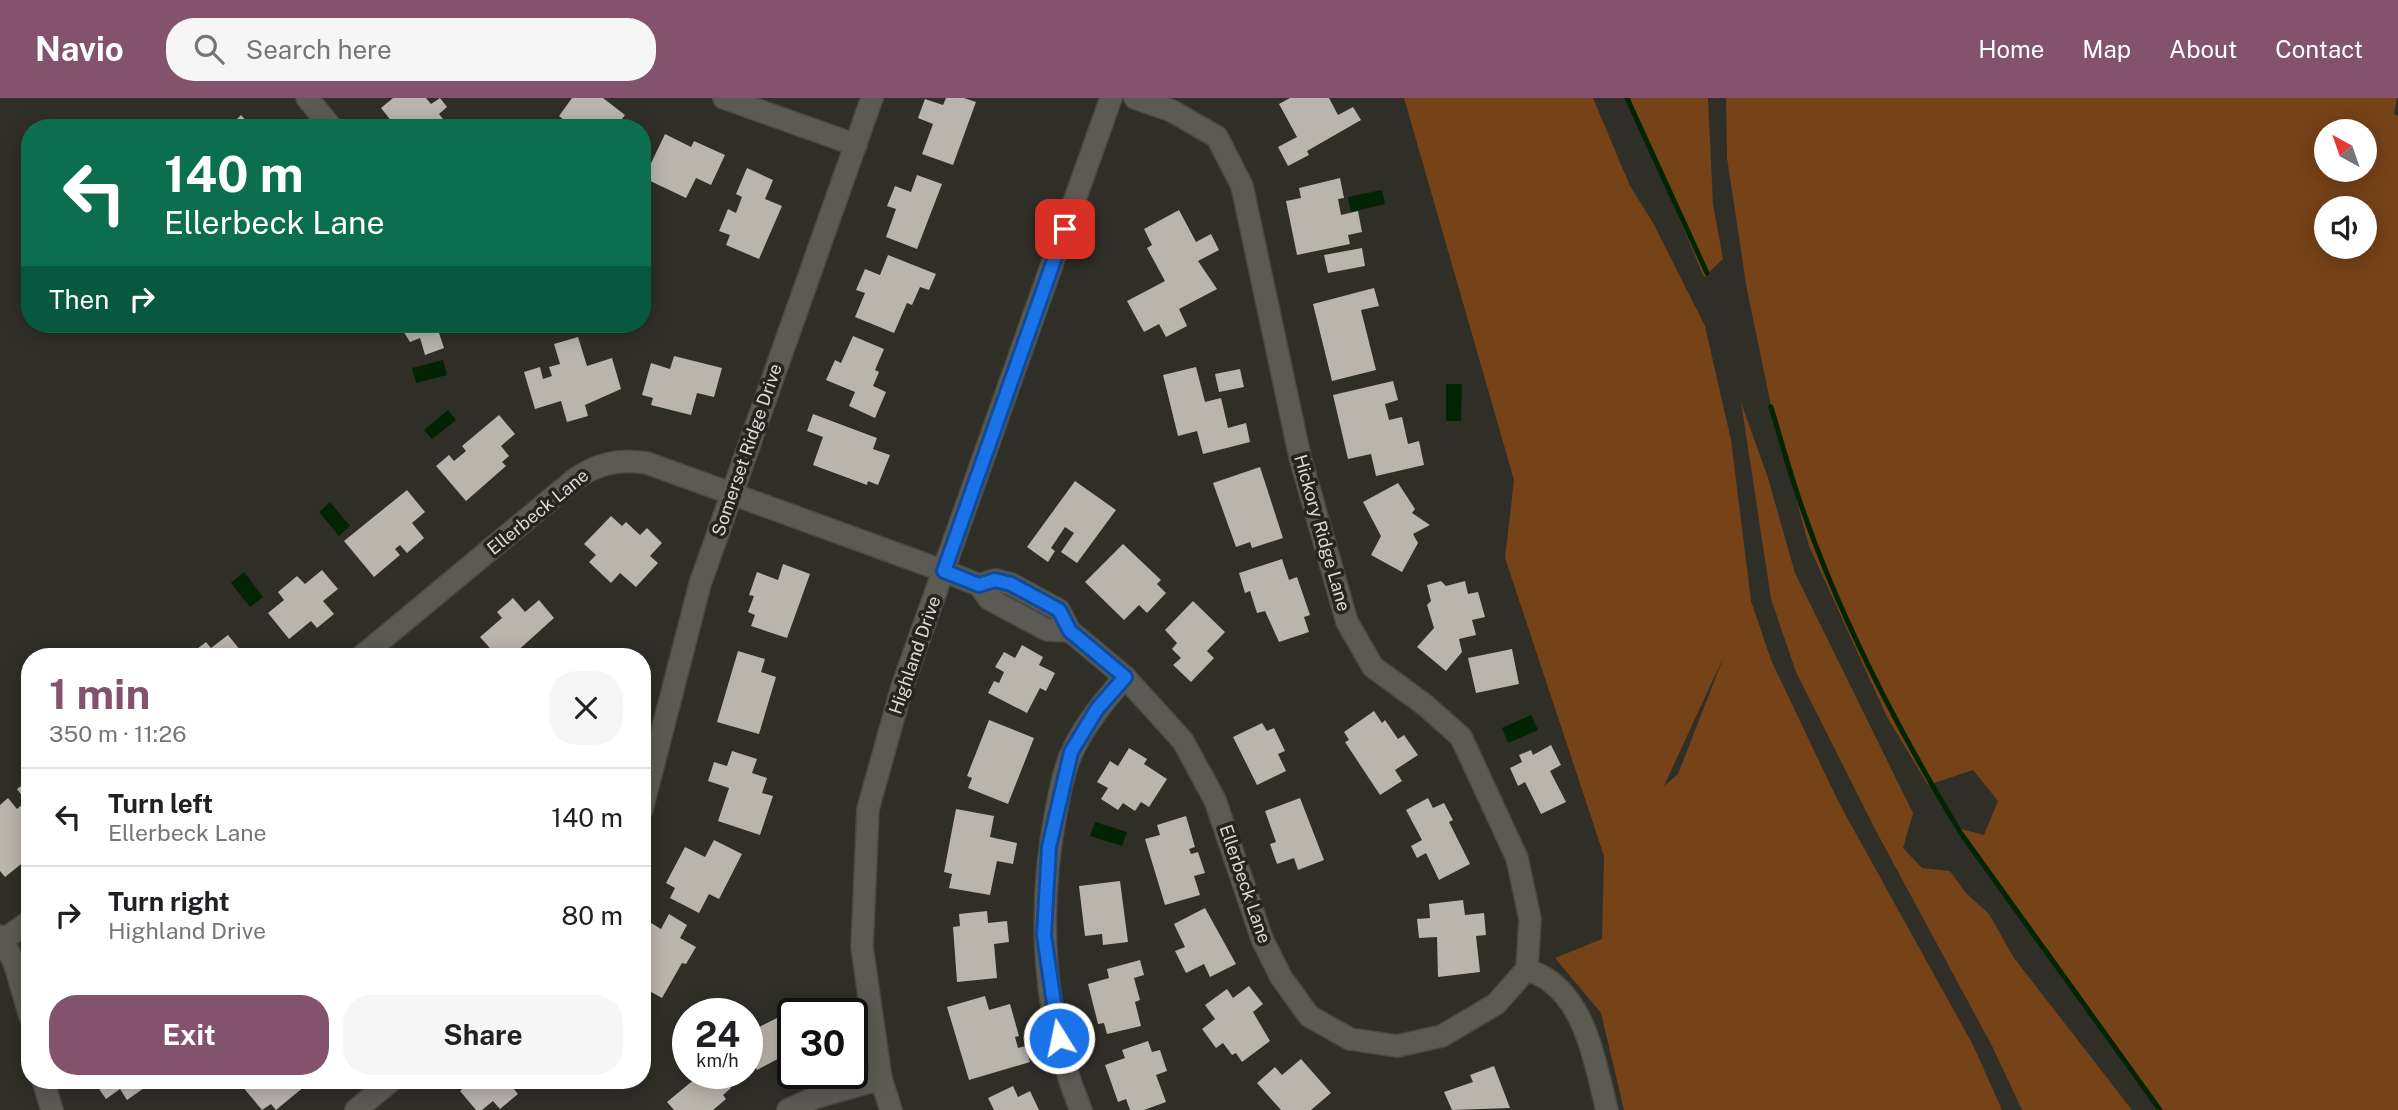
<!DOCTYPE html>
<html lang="en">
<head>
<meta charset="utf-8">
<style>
  body { margin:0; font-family:"Public Sans",sans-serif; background:#f6f6f6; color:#202124; height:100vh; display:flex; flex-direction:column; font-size:26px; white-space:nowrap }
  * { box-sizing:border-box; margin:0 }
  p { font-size:23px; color:#757577 }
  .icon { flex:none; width:38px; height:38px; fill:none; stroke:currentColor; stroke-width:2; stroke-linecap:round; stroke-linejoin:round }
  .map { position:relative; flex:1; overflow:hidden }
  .sheet { position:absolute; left:21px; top:550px; width:630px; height:441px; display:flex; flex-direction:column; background:#fff; border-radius:28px; box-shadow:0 4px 18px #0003 }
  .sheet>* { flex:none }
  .top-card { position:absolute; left:21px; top:21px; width:630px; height:214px; border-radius:28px; box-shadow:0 4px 18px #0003; background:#0b6e4f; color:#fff; overflow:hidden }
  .needle { width:46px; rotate:320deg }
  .buttons { position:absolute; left:2314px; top:21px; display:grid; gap:14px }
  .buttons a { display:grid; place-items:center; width:63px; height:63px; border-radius:50%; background:#fff; box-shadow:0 4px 18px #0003; font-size:35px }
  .speed { position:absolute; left:672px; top:900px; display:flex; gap:14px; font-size:35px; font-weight:700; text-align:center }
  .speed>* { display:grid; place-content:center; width:91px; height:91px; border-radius:50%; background:#fff; box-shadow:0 4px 18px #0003; line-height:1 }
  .speed small { font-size:18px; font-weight:400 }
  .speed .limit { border:4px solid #111; border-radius:10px; background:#fff; color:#111 }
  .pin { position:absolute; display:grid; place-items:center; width:60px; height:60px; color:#fff; margin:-30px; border-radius:14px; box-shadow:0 4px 10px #0006 }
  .me { position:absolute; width:77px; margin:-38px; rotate:350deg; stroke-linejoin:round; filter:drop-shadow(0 0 5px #0008) }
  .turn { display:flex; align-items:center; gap:24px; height:147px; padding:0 28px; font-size:32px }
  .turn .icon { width:91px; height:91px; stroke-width:2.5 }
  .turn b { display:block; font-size:49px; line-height:60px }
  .then { display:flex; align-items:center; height:66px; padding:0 28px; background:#0003; gap:14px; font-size:26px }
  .round { display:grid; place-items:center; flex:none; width:74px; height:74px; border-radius:28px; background:#f6f6f6 }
  .head { display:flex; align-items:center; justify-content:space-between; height:119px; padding:0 28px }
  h1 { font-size:42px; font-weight:700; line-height:52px; color:#83526c }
  .button { display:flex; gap:14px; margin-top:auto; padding:14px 28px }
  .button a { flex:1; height:80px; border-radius:28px; background:#83526c; color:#fff; font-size:28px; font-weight:700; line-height:80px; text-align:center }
  .button a+a { background:#f6f6f6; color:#202124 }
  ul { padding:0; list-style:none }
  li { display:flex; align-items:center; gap:21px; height:98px; padding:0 28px; border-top:2px solid #e0e0e0 }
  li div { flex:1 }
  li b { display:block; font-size:26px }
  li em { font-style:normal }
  header { display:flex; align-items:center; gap:42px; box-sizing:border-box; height:98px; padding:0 35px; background:#83526c; color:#fff }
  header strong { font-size:33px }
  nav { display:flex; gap:38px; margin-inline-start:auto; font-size:24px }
  .search { width:490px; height:63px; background:#f6f6f6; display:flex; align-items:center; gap:18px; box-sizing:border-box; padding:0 24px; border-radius:28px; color:#757577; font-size:26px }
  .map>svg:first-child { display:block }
  .green { fill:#764218; fill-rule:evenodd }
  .water { fill:#032402 }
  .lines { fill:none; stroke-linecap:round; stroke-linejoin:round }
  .stream { stroke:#032402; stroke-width:5 }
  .building { fill:#b9b4ac }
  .minor-casing { stroke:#4a4943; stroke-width:24 }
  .minor { stroke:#5c5b53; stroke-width:21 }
  .route-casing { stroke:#114b97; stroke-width:18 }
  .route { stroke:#1a73e8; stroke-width:12 }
  .labels { text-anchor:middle; stroke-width:7; stroke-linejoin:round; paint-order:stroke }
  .street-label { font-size:18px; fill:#dbdad6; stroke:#25241d }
</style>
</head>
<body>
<header>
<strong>Navio</strong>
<div class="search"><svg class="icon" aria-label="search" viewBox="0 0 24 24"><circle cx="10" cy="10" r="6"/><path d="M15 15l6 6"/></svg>Search here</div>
<nav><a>Home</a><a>Map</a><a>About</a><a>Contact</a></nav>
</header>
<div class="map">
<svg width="2398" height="1012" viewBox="0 0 2398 1012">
  <rect width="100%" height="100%" fill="#2f2e27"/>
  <g class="green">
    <path d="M1404 0H1593L1630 88 1652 123 1705 228 1731 342 1751 503 1771 562 1839 705 1973 947 2002 1012H1624L1601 915 1555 860 1602 841 1604 758 1505 460 1514 382ZM1724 558 1678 676 1664 688Z"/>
    <polygon points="1628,0 1708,0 1713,106 1723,161 1704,179"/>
    <path d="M1726 0H2397L2394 16 2398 18V1012H2157L1954 729 1984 737 1998 703 1973 672 1928 687 1887 619 1809 448 1773 317 1747 192 1727 60ZM2326 33H2364V72H2326ZM2326 110H2364V149H2326Z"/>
    <polygon points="1741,304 1768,380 1795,475 1913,715 1903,750 1922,770 1950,773 1965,794 1989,816 2014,860 2132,1012 2022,1012 1992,948 1876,733 1796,574 1771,501"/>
  </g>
  <g class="water">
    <polygon points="1382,92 1385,106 1351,114 1348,99"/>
    <polygon points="443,262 447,277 416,285 412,270"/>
    <polygon points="1446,286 1462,286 1461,323 1446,323"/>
    <polygon points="448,312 456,322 432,341 424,332"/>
    <polygon points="330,404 350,428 339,438 319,414"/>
    <polygon points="244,474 263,499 250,509 231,485"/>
    <polygon points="1531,617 1538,632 1508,645 1502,630"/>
    <polygon points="1095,724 1127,734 1122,748 1090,738"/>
  </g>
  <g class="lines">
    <g class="stream">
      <polyline points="1627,0 1707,175"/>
      <path d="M1771 309C1781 342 1790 375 1801 407 1840 520 1898 632 1960 734L2160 1012"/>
    </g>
  </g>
  <g class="building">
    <polygon points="393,0 426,0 431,6 440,0 447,9 439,16 450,30 397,30 381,10"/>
    <polygon points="572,0 603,0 625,17 615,30 574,30 559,18"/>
    <polygon points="946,0 964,0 976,4 953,67 922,56 933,26 918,20 925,1 943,7"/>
    <polygon points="1290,0 1329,0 1338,17 1353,9 1361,22 1307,53 1309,57 1288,68 1278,49 1297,39 1279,6"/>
    <polygon points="241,17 250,27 253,24 258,30 228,30"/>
    <polygon points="665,36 691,49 694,43 725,57 711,87 696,80 686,100 644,80"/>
    <polygon points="747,70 773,82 765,101 782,108 759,161 726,147 730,137 719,133 728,111 736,115 742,99 736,96"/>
    <polygon points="917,77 942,86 917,151 886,139 896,111 887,108 895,88 911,94"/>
    <polygon points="1340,80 1344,100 1338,101 1341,117 1358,113 1362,134 1348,137 1350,146 1297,157 1286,103 1301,100 1299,90"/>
    <polygon points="1179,112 1196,144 1211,136 1219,152 1198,163 1217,191 1179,211 1187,228 1166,239 1159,226 1144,234 1127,203 1165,183 1147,150 1152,147 1144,131"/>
    <polygon points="1362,150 1365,168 1328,175 1324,157"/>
    <polygon points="888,157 936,176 929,192 920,189 912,207 907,205 894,235 855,219 865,195 856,192 865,171 880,177"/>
    <polygon points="1374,190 1379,208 1361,212 1376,272 1332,283 1313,206"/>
    <polygon points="399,226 464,226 439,235 444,250 425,257 420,240 410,244"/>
    <polygon points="853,238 884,251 875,272 879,274 873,288 886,294 875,320 849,308 855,294 826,282 835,262 841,265"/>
    <polygon points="578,239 587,268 612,260 621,291 585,307 588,318 567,324 561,303 535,311 524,274 540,269 543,281 552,278 549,269 560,266 554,246"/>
    <polygon points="674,258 722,270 714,299 697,295 691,317 651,307 653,300 642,297 651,265 670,271"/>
    <polygon points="1196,269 1205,304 1221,300 1228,330 1246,325 1250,344 1203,356 1197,333 1178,338 1163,277"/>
    <polygon points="1240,271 1244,289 1219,294 1215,276"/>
    <polygon points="1393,283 1398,302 1385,306 1389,322 1402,319 1408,346 1419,343 1424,367 1376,378 1371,356 1348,361 1333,297"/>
    <polygon points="813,316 877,340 873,351 890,357 878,387 868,383 867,387 813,367 823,339 807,333"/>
    <polygon points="499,317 515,336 501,348 509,358 502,364 506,368 466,403 436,368 449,357 454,363 466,353 462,348"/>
    <polygon points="1260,369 1283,440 1252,450 1250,444 1236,449 1213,385"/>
    <polygon points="1075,383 1116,412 1077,465 1061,454 1074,435 1065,429 1051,450 1055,453 1048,464 1027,449"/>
    <polygon points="1398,385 1415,411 1412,415 1430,427 1413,436 1418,445 1402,474 1371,457 1381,438 1363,404"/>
    <polygon points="407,392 425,414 412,425 424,440 407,455 400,447 395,451 400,457 374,479 344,443"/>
    <polygon points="611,418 622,428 626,424 640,437 647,430 662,445 650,458 658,465 636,489 620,475 611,485 589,464 596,457 584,446"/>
    <polygon points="1123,446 1161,482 1157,486 1166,495 1147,515 1139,507 1124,522 1085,484"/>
    <polygon points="1282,461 1289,482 1297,479 1310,517 1304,519 1309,534 1279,544 1265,513 1257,515 1250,493 1245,495 1239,475"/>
    <polygon points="783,466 810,476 787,540 751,528 755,517 748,514 754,498 749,497 757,474 778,482"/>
    <polygon points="322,472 338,491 323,503 334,516 317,530 311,523 289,541 268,515 284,502 278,494 297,478 305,486"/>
    <polygon points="1441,483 1446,488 1465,483 1468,496 1478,494 1485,519 1472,522 1476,537 1459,541 1462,554 1446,573 1417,549 1434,530 1427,507 1431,503 1427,487"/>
    <polygon points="513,500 525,514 539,502 554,520 514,556 516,558 497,558 480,539 502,520 497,514"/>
    <polygon points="1193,503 1225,534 1207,553 1214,560 1191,584 1173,567 1181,560 1172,551 1177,545 1165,532"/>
    <polygon points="228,537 245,558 188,558 206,544 211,550"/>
    <polygon points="1022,547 1043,559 1039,567 1055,575 1046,593 1040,590 1027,615 988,595 994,583 999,585 1004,574 995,569 1004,554 1015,560"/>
    <polygon points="1512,551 1519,586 1476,595 1468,560"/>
    <polygon points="738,553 765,561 761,574 776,579 759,636 717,624"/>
    <polygon points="1374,613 1382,625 1385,622 1398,641 1404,637 1418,657 1395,672 1402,683 1380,697 1345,644 1349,642 1344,634"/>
    <polygon points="989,622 1034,640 1008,706 968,690 972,680 967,678"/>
    <polygon points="1262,625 1267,633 1274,630 1285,653 1278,656 1286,673 1257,687 1233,639"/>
    <polygon points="1551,647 1561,667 1550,673 1566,704 1541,716 1525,684 1518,688 1510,670 1522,664 1519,657 1531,652 1533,657"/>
    <polygon points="1129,650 1147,661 1144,666 1167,681 1149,709 1141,704 1135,713 1123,705 1118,712 1101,701 1108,690 1097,684 1110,663 1118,668"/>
    <polygon points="732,653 757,661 752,675 767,680 762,695 773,698 760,737 718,723 729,690 708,683 714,664 727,668"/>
    <polygon points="30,681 30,759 5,779 0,773 0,707 8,700 17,711 26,703 17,691"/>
    <polygon points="1300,700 1324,762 1298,772 1294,760 1277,766 1270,746 1276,744 1265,713"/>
    <polygon points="1428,700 1433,710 1444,705 1453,722 1449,724 1470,766 1439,782 1426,755 1417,760 1411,748 1422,742 1406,712"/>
    <polygon points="956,711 994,718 990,739 1017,745 1013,766 997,763 990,797 949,790 952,776 944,774"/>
    <polygon points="1186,718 1195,749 1189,751 1191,756 1198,754 1205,775 1194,778 1200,797 1165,807 1145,741 1160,737 1157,727"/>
    <polygon points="714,742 742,756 719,801 709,796 699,815 670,800 675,790 666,785 685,749 705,759"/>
    <polygon points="1120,783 1128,844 1103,847 1102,836 1085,838 1079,788"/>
    <polygon points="1463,802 1465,817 1484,815 1486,837 1476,838 1480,874 1438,879 1437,839 1419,840 1417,821 1430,820 1429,806"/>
    <polygon points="1205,810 1236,866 1210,879 1204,866 1186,875 1175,853 1185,849 1174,826"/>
    <polygon points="987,813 988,825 1007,823 1009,844 994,846 997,880 957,884 953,829 960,828 959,816"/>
    <polygon points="669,816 687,827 680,840 696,849 686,866 682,865 662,900 642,889 642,828 648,823 661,831"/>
    <polygon points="1140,862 1144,877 1134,880 1140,902 1135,904 1141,928 1107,936 1104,925 1098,926 1088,886 1109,880 1107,871"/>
    <polygon points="1249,888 1263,906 1253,914 1270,943 1242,964 1236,955 1232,957 1223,945 1216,950 1202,931 1215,921 1205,907 1227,891 1233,900"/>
    <polygon points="985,898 989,912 1010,906 1019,938 1015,939 1018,950 1025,948 1030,964 969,982 947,909"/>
    <polygon points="801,908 804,915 793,915 793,953 757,972 747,952 747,935"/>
    <polygon points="1148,943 1152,954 1160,952 1167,973 1156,977 1166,1004 1144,1012 1130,1012 1126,1001 1118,1004 1105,967 1125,960 1122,952"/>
    <polygon points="1301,961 1331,995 1311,1012 1281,1012 1257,985 1275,969 1282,977"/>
    <polygon points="1494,968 1510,1010 1452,1012 1444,994 1473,984 1470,977"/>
    <polygon points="702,975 719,975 731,990 723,997 726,1001 713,1012 674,1012 667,1004"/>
    <polygon points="99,982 143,982 147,988 127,1002 120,991 106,1001 95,985"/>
    <polygon points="250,982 300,982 305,988 276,1012 271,1006 262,1012 242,988"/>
    <polygon points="473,982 523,982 513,990 518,996 500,1011 493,1003 482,1012 476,1012 460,993"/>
    <polygon points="1013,988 1018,999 1030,993 1039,1012 994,1012 988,1000"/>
  </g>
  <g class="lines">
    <defs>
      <g id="minor">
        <polyline points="307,0 332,30"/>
        <polyline points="724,0 856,47"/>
        <polyline points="1135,0 1172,13 1217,39 1242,88 1300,359 1347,524 1373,569 1425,607 1461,639 1517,760 1530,821 1527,871"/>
        <polyline points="979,487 995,482 1011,486 1059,512 1070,533 1125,579 1183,643 1215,702 1262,841 1281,879 1309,918 1350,941 1397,948 1442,938 1496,906 1527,871"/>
        <path d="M362 558 574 382C597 365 619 361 647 365L944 473 979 487 989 501 1047 532 1070 533"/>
        <polyline points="642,711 700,486 872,0"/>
        <polyline points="0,838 14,864 30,918"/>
        <polyline points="3,842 30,823"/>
        <path d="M1527 871C1535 875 1544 878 1551 884 1588 912 1596 970 1607 1012"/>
        <polyline points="43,982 52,1012"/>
        <polyline points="356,1012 392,982"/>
        <polyline points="788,1012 814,1000 881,981"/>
        <polyline points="891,1012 881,981 862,849 868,711 902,589 1111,0"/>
        <path d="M1081 1012C1042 919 1037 812 1056 714 1060 694 1064 670 1073 652 1086 625 1105 602 1125 579"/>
      </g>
    </defs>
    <use href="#minor" class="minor-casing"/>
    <use href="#minor" class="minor"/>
  </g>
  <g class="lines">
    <defs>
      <polyline id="route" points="1059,940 1044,837 1049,749 1071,654 1097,611 1125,579 1070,533 1059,512 1011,486 995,482 979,487 944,473 1065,131"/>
    </defs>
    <use href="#route" class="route-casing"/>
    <use href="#route" class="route"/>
  </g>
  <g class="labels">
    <g class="street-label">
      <text transform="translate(747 352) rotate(-71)" y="6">Somerset Ridge Drive</text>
      <text transform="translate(538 414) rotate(-39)" y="6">Ellerbeck Lane</text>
      <text transform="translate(1322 435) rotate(74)" y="6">Hickory Ridge Lane</text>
      <text transform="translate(915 557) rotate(-71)" y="6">Highland Drive</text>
      <text transform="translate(1245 786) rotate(71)" y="6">Ellerbeck Lane</text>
    </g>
  </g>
</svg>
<div class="buttons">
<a><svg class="needle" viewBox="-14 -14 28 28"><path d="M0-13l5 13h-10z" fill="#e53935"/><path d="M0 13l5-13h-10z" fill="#757577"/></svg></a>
<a><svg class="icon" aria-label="sound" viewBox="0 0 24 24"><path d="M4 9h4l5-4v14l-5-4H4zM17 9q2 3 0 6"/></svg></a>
</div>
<div class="speed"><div>24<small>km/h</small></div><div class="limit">30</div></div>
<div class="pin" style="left:1065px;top:131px;background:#d93025"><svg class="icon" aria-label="arrive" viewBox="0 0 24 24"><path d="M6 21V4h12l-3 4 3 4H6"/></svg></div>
<svg class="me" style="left:1059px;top:940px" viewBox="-20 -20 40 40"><circle r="17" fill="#1a73e8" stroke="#fff" stroke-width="3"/><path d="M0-11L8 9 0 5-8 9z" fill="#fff"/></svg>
<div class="top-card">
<div class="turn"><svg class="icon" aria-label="left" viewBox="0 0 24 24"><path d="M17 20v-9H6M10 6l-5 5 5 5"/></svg><div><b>140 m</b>Ellerbeck Lane</div></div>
<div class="then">Then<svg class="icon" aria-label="right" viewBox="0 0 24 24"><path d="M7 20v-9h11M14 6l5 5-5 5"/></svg></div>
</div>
<section class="sheet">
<div class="head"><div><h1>1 min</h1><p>350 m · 11:26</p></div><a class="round"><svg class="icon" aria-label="close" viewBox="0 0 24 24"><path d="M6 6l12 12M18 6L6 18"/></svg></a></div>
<ul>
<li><svg class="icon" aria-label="left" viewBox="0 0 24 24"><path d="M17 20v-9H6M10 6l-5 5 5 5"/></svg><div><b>Turn left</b><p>Ellerbeck Lane</p></div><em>140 m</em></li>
<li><svg class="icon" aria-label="right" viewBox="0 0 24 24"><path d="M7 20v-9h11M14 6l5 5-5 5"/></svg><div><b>Turn right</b><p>Highland Drive</p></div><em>80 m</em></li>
</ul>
<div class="button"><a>Exit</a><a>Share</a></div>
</section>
</div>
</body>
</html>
